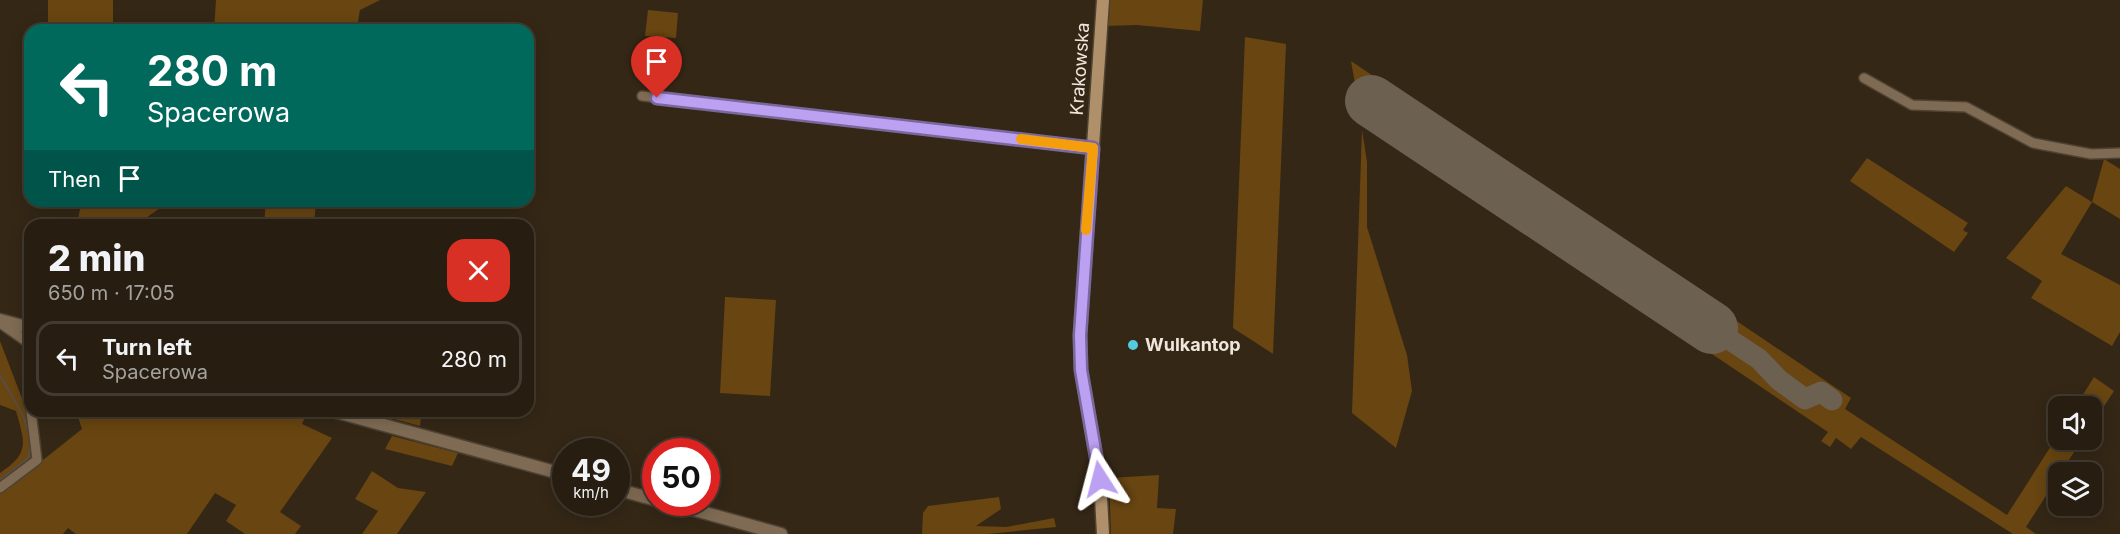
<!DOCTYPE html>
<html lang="en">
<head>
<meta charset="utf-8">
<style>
  body { margin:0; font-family:Inter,sans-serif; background:#2f2619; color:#f1f3f6; height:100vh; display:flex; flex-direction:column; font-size:22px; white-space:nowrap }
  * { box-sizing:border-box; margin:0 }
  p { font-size:20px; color:#a4a29f }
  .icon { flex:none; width:33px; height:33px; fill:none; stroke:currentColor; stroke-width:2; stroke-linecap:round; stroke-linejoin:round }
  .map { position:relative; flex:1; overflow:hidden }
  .drawer { position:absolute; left:24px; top:219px; width:510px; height:198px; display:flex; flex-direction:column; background:#271d10; border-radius:18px; box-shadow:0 3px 15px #0003,0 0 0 2px #433b30 }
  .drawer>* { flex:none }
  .top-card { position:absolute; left:24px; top:24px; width:510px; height:183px; border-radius:18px; box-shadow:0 3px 15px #0003,0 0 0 2px #433b30; background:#00695c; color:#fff; overflow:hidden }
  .controls { position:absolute; left:2048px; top:396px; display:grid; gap:12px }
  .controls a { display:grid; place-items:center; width:54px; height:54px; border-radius:12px; background:#271d10; box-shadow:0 3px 15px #0003,0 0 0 2px #433b30; font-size:30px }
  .speed { position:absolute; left:552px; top:438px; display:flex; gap:12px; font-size:30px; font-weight:700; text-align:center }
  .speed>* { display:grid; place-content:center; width:78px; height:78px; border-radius:50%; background:#271d10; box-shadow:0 3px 15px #0003,0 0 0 2px #433b30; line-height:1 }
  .speed small { font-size:15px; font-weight:400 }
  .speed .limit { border:9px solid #d22; background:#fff; color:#111 }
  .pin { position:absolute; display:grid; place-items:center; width:51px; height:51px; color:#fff; margin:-62px -26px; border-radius:50% 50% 50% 0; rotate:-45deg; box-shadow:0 0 6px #0007 }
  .pin .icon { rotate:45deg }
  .me { position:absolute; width:66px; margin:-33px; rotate:351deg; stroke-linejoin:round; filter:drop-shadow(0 0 4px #0008) }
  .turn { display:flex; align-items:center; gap:21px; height:126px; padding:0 24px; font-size:27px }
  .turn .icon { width:78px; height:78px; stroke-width:2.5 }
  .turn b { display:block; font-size:42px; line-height:51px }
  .then { display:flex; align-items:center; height:57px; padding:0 24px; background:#0003; gap:12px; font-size:22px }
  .round { display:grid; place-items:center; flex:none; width:63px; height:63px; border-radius:18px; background:#2f2619 }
  .overview { display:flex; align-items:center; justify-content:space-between; height:102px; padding:0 24px }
  h1 { font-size:36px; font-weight:800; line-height:45px }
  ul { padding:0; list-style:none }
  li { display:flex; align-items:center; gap:18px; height:75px; margin:0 12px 9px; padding:0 12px; border:3px solid #433b30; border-radius:18px }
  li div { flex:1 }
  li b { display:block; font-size:22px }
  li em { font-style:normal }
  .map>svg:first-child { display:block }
  .green { fill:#684511 }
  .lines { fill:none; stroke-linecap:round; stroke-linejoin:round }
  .stream { stroke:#584d42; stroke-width:2 }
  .taxiway { stroke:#6c6051; stroke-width:21 }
  .runway { stroke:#6c6051; stroke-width:52 }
  .minor-casing { stroke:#4e4232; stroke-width:12 }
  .tertiary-casing { stroke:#4e4232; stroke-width:15 }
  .secondary-casing { stroke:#4e4232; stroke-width:15 }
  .minor { stroke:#7f6b54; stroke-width:9 }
  .tertiary { stroke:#7f6b54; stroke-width:12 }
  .secondary { stroke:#af906b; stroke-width:12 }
  .route-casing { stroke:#7a689d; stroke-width:15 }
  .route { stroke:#bca0f2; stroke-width:10 }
  .slow { stroke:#f59e0b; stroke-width:10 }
  .poi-dot { fill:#55cadf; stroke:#342716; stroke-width:2 }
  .labels { text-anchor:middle; stroke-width:6; stroke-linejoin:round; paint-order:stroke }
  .street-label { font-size:18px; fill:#efe6dc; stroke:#342716 }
  .poi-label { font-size:18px; font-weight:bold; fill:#efe6dc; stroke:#342716; text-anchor:start }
</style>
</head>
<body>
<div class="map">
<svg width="2120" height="534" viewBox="0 0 2120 534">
  <rect width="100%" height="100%" fill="#342716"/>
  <g class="green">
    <rect x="48" y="0" width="65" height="30"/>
    <polygon points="216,0 380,0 360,10 358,21 363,30 214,30"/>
    <polygon points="1108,0 1203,0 1200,31 1137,25 1105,26"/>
    <polygon points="648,10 678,13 676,38 645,36"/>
    <polygon points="1245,37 1286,44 1273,354 1233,328"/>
    <polygon points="1351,61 1851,398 1845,409 2007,515 2058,435 2058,440 2082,440 2061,472 2058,472 2058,477 2026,527 2036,534 2013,534 1861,437 1851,449 1836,438 1830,447 1821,441 1828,432 1361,118"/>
    <polygon points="1362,130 1367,162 1367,227 1407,355 1412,391 1396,448 1352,413"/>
    <polygon points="1867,158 1968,223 1963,230 1968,233 1954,252 1850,181"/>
    <polygon points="2104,159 2120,169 2120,219 2092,202 2061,254 2120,285 2120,332 2112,346 2031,298 2042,281 2006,258 2066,186 2092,202"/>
    <path d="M87 201H170L136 225H80C77 215 79 208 87 201Z"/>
    <polygon points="266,201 316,201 314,225 264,225"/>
    <polygon points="725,297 776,300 770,396 720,393"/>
    <path d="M0 341 23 401 28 402 34 450 31 463 0 485V473C30 453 25 443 16 411L0 405Z"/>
    <polygon points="2094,377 2114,391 2091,426 2091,406 2076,406"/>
    <polygon points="76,411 296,411 305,417 302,424 332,438 280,512 301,526 295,534 245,534 226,521 236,505 215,493 187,534 76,534 68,528 63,534 0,534 0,491 19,479 82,429"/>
    <polygon points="364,411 399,411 421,416 420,426"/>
    <polygon points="392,436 458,453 452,466 385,449"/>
    <polygon points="372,471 398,488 426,492 397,534 362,534 378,511 355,499"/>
    <polygon points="1159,475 1157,508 1176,509 1173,534 1111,534 1109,478"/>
    <polygon points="999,497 1001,509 976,526 1006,527 1054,518 1056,527 988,534 922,534 923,513 928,506"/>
  </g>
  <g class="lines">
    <path class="stream" d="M0 375C13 400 37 428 28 458L0 480"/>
    <polyline class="taxiway" points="1712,328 1759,359 1779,380 1805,399 1821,392 1832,400"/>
    <polyline class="runway" points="1371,101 1712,328"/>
    <defs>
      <g id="minor">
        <polyline points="1864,78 1912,105 1966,107 2033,143 2091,154 2120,153"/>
        <polyline points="642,96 1093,148"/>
        <polyline points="0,323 30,344"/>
        <polyline points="0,488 37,460 31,411"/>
      </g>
      <g id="tertiary">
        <polyline points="0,320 30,328"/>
        <polyline points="333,411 566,475"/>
        <polyline points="616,489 656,500"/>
        <polyline points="666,502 781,534"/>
      </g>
      <polyline id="secondary" points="1103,0 1080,335 1081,370 1100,479 1103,534"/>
    </defs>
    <use href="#minor" class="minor-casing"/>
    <use href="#tertiary" class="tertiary-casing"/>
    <use href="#secondary" class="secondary-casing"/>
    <use href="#minor" class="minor"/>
    <use href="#tertiary" class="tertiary"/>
    <use href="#secondary" class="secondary"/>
  </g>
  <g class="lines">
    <defs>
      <polyline id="route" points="657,98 1093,148 1080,335 1081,370 1100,479"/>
    </defs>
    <use href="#route" class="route-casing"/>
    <use href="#route" class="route"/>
    <polyline class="slow" points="1021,139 1093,148 1086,230"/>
  </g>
  <circle class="poi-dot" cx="1133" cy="345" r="6"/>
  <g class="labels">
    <g class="street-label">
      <text transform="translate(1080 69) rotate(-86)" y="6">Krakowska</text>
    </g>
    <g class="poi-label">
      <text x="1145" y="351">Wulkantop</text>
    </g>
  </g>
</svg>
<div class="controls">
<a><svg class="icon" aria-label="sound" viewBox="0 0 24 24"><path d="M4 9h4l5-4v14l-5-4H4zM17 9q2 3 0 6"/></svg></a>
<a><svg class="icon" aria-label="layers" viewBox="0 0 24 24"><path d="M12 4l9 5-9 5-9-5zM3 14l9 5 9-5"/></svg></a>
</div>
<div class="speed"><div>49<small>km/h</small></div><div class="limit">50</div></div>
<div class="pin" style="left:657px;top:98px;background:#d93025"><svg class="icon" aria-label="arrive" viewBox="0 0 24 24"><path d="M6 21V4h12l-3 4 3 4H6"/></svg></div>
<svg class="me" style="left:1100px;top:479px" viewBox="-20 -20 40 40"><path d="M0-17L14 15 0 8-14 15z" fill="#bca0f2" stroke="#fff" stroke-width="4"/></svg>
<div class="top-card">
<div class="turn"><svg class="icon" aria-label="left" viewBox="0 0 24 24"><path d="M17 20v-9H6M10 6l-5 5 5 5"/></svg><div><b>280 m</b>Spacerowa</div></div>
<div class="then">Then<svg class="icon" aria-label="arrive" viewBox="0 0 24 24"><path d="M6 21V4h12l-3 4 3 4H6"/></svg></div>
</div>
<section class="drawer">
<div class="overview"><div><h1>2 min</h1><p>650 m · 17:05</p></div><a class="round" style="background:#d93025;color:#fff"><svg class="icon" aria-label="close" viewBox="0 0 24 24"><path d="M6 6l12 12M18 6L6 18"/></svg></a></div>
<ul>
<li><svg class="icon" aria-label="left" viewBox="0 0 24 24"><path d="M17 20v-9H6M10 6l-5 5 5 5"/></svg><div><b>Turn left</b><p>Spacerowa</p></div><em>280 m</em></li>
</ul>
</section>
</div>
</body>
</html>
